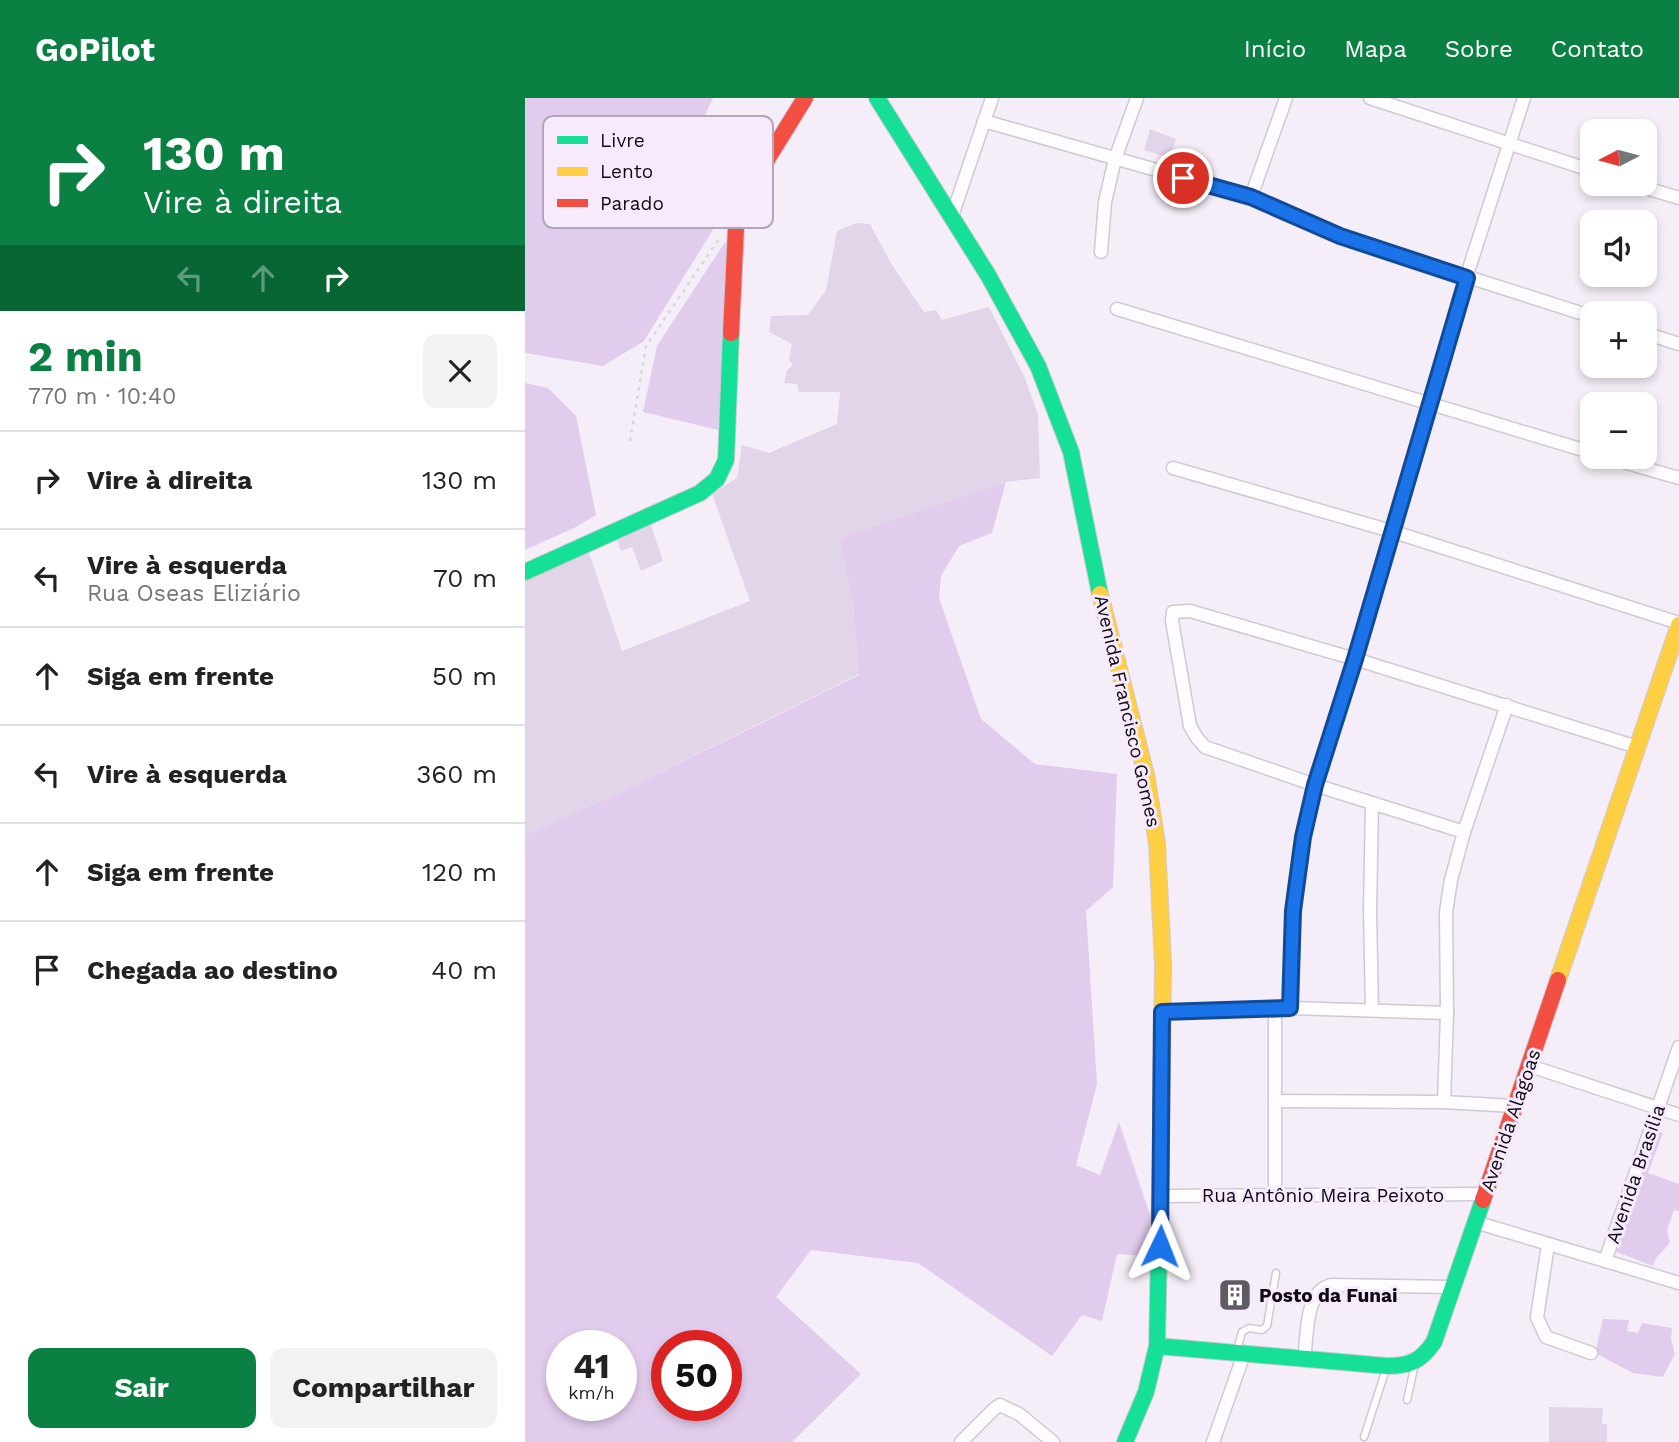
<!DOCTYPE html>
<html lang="pt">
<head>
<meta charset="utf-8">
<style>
  body { margin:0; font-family:"Work Sans",sans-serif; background:#f2f2f2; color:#222; height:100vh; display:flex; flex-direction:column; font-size:26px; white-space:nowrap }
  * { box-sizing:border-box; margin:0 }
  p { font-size:23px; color:#767676 }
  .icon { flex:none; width:38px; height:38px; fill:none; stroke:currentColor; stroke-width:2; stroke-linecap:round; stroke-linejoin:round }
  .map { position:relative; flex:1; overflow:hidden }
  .sheet { display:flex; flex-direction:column; background:#fff; width:525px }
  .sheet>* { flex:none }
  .guide { background:#0b8043; color:#fff; overflow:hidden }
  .needle { width:46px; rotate:264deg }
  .buttons { position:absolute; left:1055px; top:21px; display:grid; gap:14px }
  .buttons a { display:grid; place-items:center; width:77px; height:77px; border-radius:14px; background:#fff; box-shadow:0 4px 10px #0003; font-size:35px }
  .speed { position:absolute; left:21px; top:1232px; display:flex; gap:14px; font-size:35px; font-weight:700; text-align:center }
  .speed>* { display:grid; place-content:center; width:91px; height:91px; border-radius:50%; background:#fff; box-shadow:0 4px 10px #0003; line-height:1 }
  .speed small { font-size:18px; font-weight:400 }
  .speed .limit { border:10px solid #d22; background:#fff; color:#111 }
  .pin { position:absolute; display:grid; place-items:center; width:60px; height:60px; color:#fff; margin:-30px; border:4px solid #fff; border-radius:50%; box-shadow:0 2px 7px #0007 }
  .me { position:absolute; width:77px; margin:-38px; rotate:2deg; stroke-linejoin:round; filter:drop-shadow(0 0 5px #0008) }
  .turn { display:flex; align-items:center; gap:24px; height:147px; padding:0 28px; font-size:32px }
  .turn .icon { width:91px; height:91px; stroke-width:2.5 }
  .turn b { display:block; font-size:49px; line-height:60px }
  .lanes { display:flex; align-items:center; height:66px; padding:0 28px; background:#0003; justify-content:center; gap:35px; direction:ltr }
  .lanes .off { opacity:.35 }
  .round { display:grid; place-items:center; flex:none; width:74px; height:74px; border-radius:14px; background:#f2f2f2 }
  .headline { display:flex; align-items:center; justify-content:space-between; height:119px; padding:0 28px }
  h1 { font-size:42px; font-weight:700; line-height:52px; color:#0b8043 }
  .button { display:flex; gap:14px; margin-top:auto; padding:14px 28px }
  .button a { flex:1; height:80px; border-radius:14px; background:#0b8043; color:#fff; font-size:28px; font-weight:700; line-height:80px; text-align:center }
  .button a+a { background:#f2f2f2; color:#222 }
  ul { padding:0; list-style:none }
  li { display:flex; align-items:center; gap:21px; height:98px; padding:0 28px; border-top:2px solid #e0e0e0 }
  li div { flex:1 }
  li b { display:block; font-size:26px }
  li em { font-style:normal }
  header { display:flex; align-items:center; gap:42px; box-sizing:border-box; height:98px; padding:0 35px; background:#0b8043; color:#fff }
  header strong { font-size:33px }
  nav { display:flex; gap:38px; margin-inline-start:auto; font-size:24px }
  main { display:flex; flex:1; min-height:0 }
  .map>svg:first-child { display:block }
  .green { fill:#e2d4e9 }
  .forest { fill:#e2cced; fill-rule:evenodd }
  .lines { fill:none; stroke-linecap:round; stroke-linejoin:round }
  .lane-casing { stroke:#cfc9d2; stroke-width:9 }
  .street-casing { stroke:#cfc9d2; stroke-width:15 }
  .fast-casing { stroke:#cfc9d2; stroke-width:18 }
  .slow-casing { stroke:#cfc9d2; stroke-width:18 }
  .jam-casing { stroke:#cfc9d2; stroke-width:18 }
  .path { stroke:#d8d6d9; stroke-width:2.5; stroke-dasharray:3.5 5; stroke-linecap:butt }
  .lane { stroke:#fefcfe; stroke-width:6 }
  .street { stroke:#fefcfe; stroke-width:12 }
  .fast { stroke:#16e098; stroke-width:16 }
  .slow { stroke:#ffcf43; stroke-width:16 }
  .jam { stroke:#f24e42; stroke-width:16 }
  .route-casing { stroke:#114b97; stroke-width:18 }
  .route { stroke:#1a73e8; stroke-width:12 }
  .labels { text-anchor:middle; stroke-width:6; stroke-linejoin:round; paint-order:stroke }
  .street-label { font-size:19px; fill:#0f0a12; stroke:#f6eafc }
  .poi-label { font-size:19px; font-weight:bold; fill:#0f0a12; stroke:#f6eafc; text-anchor:start }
  .key { fill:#f6eafc; stroke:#b1a7b6; stroke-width:2 }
  .key-label { font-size:19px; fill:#0f0a12 }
</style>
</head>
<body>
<header>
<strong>GoPilot</strong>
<nav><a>Início</a><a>Mapa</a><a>Sobre</a><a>Contato</a></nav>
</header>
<main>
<section class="sheet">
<div class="guide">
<div class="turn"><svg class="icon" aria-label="right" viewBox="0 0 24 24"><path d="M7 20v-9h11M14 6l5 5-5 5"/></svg><div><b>130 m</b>Vire à direita</div></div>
<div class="lanes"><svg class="icon off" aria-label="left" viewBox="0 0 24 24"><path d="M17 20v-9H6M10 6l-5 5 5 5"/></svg><svg class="icon off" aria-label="ahead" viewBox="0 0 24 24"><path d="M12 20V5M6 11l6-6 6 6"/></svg><svg class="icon" aria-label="right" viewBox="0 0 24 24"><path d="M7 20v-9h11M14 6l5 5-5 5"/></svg></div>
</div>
<div class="headline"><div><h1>2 min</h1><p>770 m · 10:40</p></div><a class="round"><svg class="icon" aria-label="close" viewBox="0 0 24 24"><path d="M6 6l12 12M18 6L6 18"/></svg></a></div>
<ul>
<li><svg class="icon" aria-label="right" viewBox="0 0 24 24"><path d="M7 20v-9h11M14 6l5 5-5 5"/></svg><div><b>Vire à direita</b></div><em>130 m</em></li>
<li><svg class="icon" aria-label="left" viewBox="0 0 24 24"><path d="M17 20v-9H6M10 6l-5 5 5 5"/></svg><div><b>Vire à esquerda</b><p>Rua Oseas Eliziário</p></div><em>70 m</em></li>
<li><svg class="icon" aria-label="ahead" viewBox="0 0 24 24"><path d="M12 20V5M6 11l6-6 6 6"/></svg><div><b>Siga em frente</b></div><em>50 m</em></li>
<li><svg class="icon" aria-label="left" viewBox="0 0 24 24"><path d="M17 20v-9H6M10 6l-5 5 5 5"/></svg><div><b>Vire à esquerda</b></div><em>360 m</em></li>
<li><svg class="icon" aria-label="ahead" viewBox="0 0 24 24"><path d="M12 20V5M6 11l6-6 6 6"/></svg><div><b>Siga em frente</b></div><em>120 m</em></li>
<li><svg class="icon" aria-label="arrive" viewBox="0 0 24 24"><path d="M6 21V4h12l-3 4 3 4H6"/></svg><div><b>Chegada ao destino</b></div><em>40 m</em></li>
</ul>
<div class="button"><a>Sair</a><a>Compartilhar</a></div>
</section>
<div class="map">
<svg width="1154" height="1344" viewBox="0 0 1154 1344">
  <rect width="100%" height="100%" fill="#f5eef8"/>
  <g class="green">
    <polygon points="625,31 651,41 645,60 619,52"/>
    <polygon points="331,125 345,126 367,167 399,214 411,212 417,222 464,209 500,280 513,317 515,380 481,384 315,440 328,509 334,576 96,694 0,737 0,483 63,452 97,553 225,503 187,396 212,380 217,347 244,355 312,326 315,294 274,294 272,286 259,285 262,272 268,267 264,262 267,246 244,234 246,218 283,217 301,192 312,133"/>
    <polygon points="125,424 138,463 116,473 107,449 96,453 91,438"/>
    <polygon points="1024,1309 1078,1310 1077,1326 1082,1326 1082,1344 1024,1344"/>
  </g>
  <g class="forest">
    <polygon points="0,0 188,0 153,75 202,109 119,243 78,268 0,255"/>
    <polygon points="200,144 204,147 193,332 118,314 132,248"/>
    <polygon points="0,285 23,290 51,318 71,417 49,430 0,452"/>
    <path d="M481 384 467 435 434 448 416 478 414 500 456 621 510 666 592 676 588 789 561 813 572 986 551 1067 575 1077 594 1024 626 1120 622 1158 592 1156 577 1223 557 1217 527 1258 393 1165 286 1152 251 1199 336 1276 267 1344H0V737L96 694 334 577 328 509 315 440ZM37 1248H96V1307H37ZM142 1248H201V1307H142Z"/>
    <path d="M1131 1032 1138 1035 1123 1075 1154 1086V1113L1149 1112 1142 1132 1145 1144C1138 1156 1133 1153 1128 1168L1089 1153Z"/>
    <polygon points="1078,1221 1104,1222 1102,1233 1113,1235 1117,1225 1147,1230 1146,1241 1150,1256 1138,1279 1108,1275 1070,1255"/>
  </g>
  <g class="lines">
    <defs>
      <g id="lane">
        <polyline points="711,1255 717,1234 724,1230 737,1232 742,1228 751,1175"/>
        <polyline points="882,1302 890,1266"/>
        <polyline points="839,1339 862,1268"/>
      </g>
      <g id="street">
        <polyline points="845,0 1068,73"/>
        <polyline points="459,23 726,99 815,138 1068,219"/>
        <polyline points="1108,86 1154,100"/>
        <polyline points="726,99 761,0"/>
        <polyline points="427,118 467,0"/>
        <polyline points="576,154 580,104 590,61 612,0"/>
        <polyline points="592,211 1068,355"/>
        <polyline points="1120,235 1154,246"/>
        <polyline points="1081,359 1154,380"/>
        <polyline points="648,370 866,433 1154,525"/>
        <polyline points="847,705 845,813 847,912"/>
        <polyline points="939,734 790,687 680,649 672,640 665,628 647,523 648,514 665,513 830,561 1112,649"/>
        <polyline points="765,910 769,795 778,739 790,687 830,561 941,180 999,0"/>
        <polyline points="750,911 750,1098"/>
        <polyline points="637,914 765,910 922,915"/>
        <polyline points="1005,968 1154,1017"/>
        <polyline points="750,1003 919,1004 989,1008"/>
        <polyline points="919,1004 922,915 921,814 926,782 939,734 982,607"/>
        <polyline points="636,1098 960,1096"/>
        <polyline points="950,1124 1154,1185"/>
        <polyline points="1023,1147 1012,1219 1021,1239 1066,1255"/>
        <polyline points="1080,1163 1154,949"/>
        <path d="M779 1260C783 1237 779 1194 806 1187L927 1189"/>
        <polyline points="436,1344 469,1311 475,1307 494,1316 528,1344"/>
        <polyline points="688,1344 719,1256"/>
      </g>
      <g id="fast">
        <polyline points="352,0 463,177 513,268 546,354 575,496"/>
        <polyline points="0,474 175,395 192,381 201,362 206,235"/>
        <path d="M632 1248 862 1268C885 1268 896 1263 909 1244L958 1102"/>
        <polyline points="600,1344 621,1294 632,1248 636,1052"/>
      </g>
      <g id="slow">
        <polyline points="575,496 622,681 632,746 638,865 636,1052"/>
        <polyline points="1033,882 1154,527"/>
      </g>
      <g id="jam">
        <polyline points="206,235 211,129 220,97 280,0"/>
        <polyline points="958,1102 1033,882"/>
      </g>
    </defs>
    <use href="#lane" class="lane-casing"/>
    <use href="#street" class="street-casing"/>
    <use href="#fast" class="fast-casing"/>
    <use href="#slow" class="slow-casing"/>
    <use href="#jam" class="jam-casing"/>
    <polyline class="path" points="105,343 121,248 196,138"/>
    <use href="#lane" class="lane"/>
    <use href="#street" class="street"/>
    <use href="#fast" class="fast"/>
    <use href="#slow" class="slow"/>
    <use href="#jam" class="jam"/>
  </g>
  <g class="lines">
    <defs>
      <polyline id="route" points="635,1148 637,914 765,910 768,813 778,739 790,687 830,561 942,180 815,138 726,99 658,80"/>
    </defs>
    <use href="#route" class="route-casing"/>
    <use href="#route" class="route"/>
  </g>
  <defs>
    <symbol id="building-square" viewBox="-11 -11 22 22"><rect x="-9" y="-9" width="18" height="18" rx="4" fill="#605a62" stroke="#f6eafc"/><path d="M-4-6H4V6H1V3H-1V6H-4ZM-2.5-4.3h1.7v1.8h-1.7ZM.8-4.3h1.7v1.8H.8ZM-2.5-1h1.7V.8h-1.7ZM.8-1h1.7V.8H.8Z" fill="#fff"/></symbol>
  </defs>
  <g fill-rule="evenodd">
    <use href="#building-square" x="691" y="1178" width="38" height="38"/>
  </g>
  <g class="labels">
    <g class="street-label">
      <text transform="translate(603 613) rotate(77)" y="7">Avenida Francisco Gomes</text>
      <text transform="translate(985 1022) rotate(-71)" y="7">Avenida Alagoas</text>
      <text transform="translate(1110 1076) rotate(-71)" y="7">Avenida Brasília</text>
      <text x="798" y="1104">Rua Antônio Meira Peixoto</text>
    </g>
    <g class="poi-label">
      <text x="734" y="1204">Posto da Funai</text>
    </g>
  </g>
  <rect x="18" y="18" width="230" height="112" rx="10" class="key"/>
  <rect x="32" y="38" width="31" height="8" fill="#16e098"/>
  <rect x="32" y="69" width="31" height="9" fill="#ffcf43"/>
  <rect x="32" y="101" width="31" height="8" fill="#f24e42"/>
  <g class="key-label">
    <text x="75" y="49">Livre</text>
    <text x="75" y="80">Lento</text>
    <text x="75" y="112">Parado</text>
  </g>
</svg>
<div class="buttons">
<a><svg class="needle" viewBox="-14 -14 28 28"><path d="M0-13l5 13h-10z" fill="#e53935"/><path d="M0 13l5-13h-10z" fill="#767676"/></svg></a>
<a><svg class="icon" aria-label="sound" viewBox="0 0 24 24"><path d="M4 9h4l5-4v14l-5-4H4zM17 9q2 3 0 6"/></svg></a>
<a>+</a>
<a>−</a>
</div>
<div class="speed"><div>41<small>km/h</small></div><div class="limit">50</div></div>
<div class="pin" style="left:658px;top:80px;background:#d93025"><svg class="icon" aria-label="arrive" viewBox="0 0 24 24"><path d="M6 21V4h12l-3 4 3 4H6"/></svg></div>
<svg class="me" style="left:635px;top:1148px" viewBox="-20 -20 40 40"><path d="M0-17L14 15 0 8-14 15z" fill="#1a73e8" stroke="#fff" stroke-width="4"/></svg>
</div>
</main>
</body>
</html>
